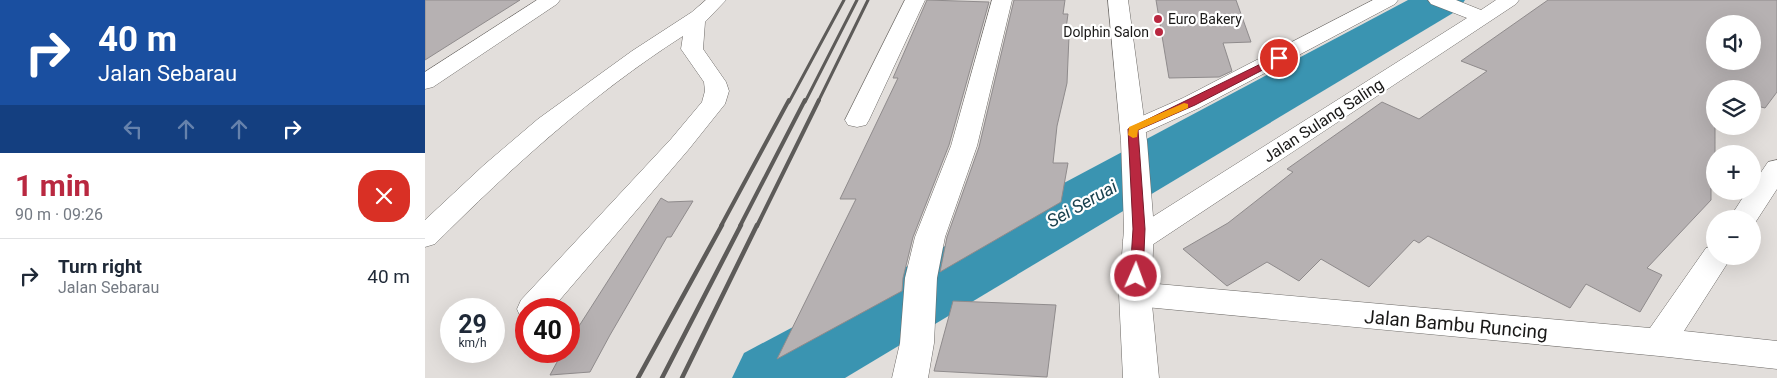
<!DOCTYPE html>
<html lang="en">
<head>
<meta charset="utf-8">
<style>
  body { margin:0; font-family:Roboto,sans-serif; background:#f2f2f3; color:#1f2937; height:100vh; display:flex; flex-direction:column; font-size:19px; white-space:nowrap }
  * { box-sizing:border-box; margin:0 }
  p { font-size:16px; color:#747a83 }
  .icon { flex:none; width:28px; height:28px; fill:none; stroke:currentColor; stroke-width:2; stroke-linecap:round; stroke-linejoin:round }
  .map { position:relative; flex:1; overflow:hidden }
  .panel { display:flex; flex-direction:column; background:#fff; width:425px }
  .panel>* { flex:none }
  .guide { background:#1a4fa0; color:#fff; overflow:hidden }
  .controls { position:absolute; left:1281px; top:15px; display:grid; gap:10px }
  .controls a { display:grid; place-items:center; width:55px; height:55px; border-radius:50%; background:#fff; box-shadow:0 5px 20px #0002; font-size:25px }
  .speed { position:absolute; left:15px; top:298px; display:flex; gap:10px; font-size:25px; font-weight:700; text-align:center }
  .speed>* { display:grid; place-content:center; width:65px; height:65px; border-radius:50%; background:#fff; box-shadow:0 5px 20px #0002; line-height:1 }
  .speed small { font-size:12px; font-weight:400 }
  .speed .limit { border:8px solid #d22; background:#fff; color:#111 }
  .pin { position:absolute; display:grid; place-items:center; width:42px; height:42px; color:#fff; margin:-21px; border:2px solid #fff; border-radius:50%; box-shadow:0 1px 5px #0007 }
  .me { position:absolute; width:55px; margin:-28px; rotate:2deg; stroke-linejoin:round; filter:drop-shadow(0 0 4px #0008) }
  .turn { display:flex; align-items:center; gap:18px; height:105px; padding:0 15px; font-size:22px }
  .turn .icon { width:65px; height:65px; stroke-width:2.5 }
  .turn b { display:block; font-size:35px; line-height:42px }
  .lanes { display:flex; align-items:center; height:48px; padding:0 15px; background:#0003; justify-content:center; gap:25px; direction:ltr }
  .lanes .off { opacity:.35 }
  .round { display:grid; place-items:center; flex:none; width:52px; height:52px; border-radius:20px; background:#f2f2f3 }
  .headline { display:flex; align-items:center; justify-content:space-between; height:85px; padding:0 15px }
  h1 { font-size:30px; font-weight:700; line-height:38px; color:#b92840 }
  ul { padding:0; list-style:none }
  li { display:flex; align-items:center; gap:15px; height:75px; padding:0 15px; border-top:1px solid #e0e1e3 }
  li div { flex:1 }
  li b { display:block; font-size:19px }
  li em { font-style:normal }
  main { display:flex; flex:1; min-height:0 }
  .map>svg:first-child { display:block }
  .lines { fill:none; stroke-linecap:round; stroke-linejoin:round }
  .river { fill:#3a94b1; fill-rule:evenodd }
  .building { fill:#b6b1b2; stroke:#8f8b8c; fill-rule:evenodd }
  .minor-casing { stroke:#6d6a67; stroke-width:1 }
  .tertiary-casing { stroke:#6d6a67; stroke-width:1 }
  .minor { fill:#fff; fill-rule:evenodd }
  .tertiary { fill:#fff; fill-rule:evenodd }
  .rail-far2 { stroke:#5d5b59; stroke-width:3 }
  .rail-far1 { stroke:#5d5b59; stroke-width:4 }
  .rail { stroke:#5d5b59; stroke-width:4.5 }
  .route { fill:#b92840; stroke:#781a2a }
  .slow { fill:#f59e0b }
  .poi-dot { fill:#b92840; stroke:#fff; stroke-width:2 }
  .labels { text-anchor:middle; stroke-width:4.5; stroke-linejoin:round; paint-order:stroke }
  .far-poi-label { font-size:14px; fill:#1a1918; stroke:#fff; text-anchor:start }
  .street-label { font-size:16px; fill:#1a1918; stroke:#fff }
  .water-label { font-size:18px; font-style:italic; fill:#1a424f; stroke:#fff }
  .near-street-label { font-size:19px; fill:#1a1918; stroke:#fff }
</style>
</head>
<body>
<main>
<section class="panel">
<div class="guide">
<div class="turn"><svg class="icon" aria-label="right" viewBox="0 0 24 24"><path d="M7 20v-9h11M14 6l5 5-5 5"/></svg><div><b>40 m</b>Jalan Sebarau</div></div>
<div class="lanes"><svg class="icon off" aria-label="left" viewBox="0 0 24 24"><path d="M17 20v-9H6M10 6l-5 5 5 5"/></svg><svg class="icon off" aria-label="ahead" viewBox="0 0 24 24"><path d="M12 20V5M6 11l6-6 6 6"/></svg><svg class="icon off" aria-label="ahead" viewBox="0 0 24 24"><path d="M12 20V5M6 11l6-6 6 6"/></svg><svg class="icon" aria-label="right" viewBox="0 0 24 24"><path d="M7 20v-9h11M14 6l5 5-5 5"/></svg></div>
</div>
<div class="headline"><div><h1>1 min</h1><p>90 m · 09:26</p></div><a class="round" style="background:#d93025;color:#fff"><svg class="icon" aria-label="close" viewBox="0 0 24 24"><path d="M6 6l12 12M18 6L6 18"/></svg></a></div>
<ul>
<li><svg class="icon" aria-label="right" viewBox="0 0 24 24"><path d="M7 20v-9h11M14 6l5 5-5 5"/></svg><div><b>Turn right</b><p>Jalan Sebarau</p></div><em>40 m</em></li>
</ul>
</section>
<div class="map">
<svg width="1352" height="378" viewBox="0 0 1352 378">
  <rect width="100%" height="100%" fill="#e2dedb"/>
  <g class="lines">
    <polygon class="river" points="983,0 1040,0 1033,10 420,378 307,378 319,353"/>
  </g>
  <g class="building">
    <polygon points="0,0 95,0 0,60"/>
    <polygon points="502,0 564,2 524,145 488,237 478,278 477,291 352,359 431,199 415,199 473,78 468,78"/>
    <polygon points="589,0 640,0 638,14 643,14 640,36 644,36 642,83 632,126 628,163 643,163 636,202 515,272 522,237 554,147"/>
    <polygon points="731,0 811,0 826,42 798,43 807,71 794,77 744,78"/>
    <path d="M1123 0H1352V92L1340 108 1328 105V89H1290V190L1286 188V200L1222 268 1237 275 1215 312 1161 284 1145 308 1003 236 994 243 989 240 944 287 896 259 874 281 842 262 802 286 758 249 803 223 868 172 862 169 957 102 994 119 1062 71 1036 61ZM1290 24H1328V61H1290Z"/>
    <polygon points="236,198 243,202 268,201 246,237 242,237 185,335 165,372 125,375 138,351 144,351 144,342 147,337"/>
    <polygon points="528,301 631,305 622,377 509,371"/>
  </g>
  <g class="lines">
    <defs>
      <g id="minor">
        <polygon points="112,0 135,0 132,4 8,87 0,89 0,72"/>
        <path d="M281 0H301L280 22 278 49 301 82 304 91 300 104 264 149 127 309H101V319L96 318 92 309 96 300 246 139 277 102 280 91 279 82 256 49 258 36C166 95 87 167 10 244L0 247V220L59 165 113 119 207 51 267 12Z"/>
        <polygon points="480,0 500,0 444,120 441,125 432,127 423,125 420,120"/>
        <polygon points="567,0 587,0 552,146 520,237 512,278 509,343 503,378 467,378 475,343 480,278 490,237 526,146"/>
        <polygon points="948,0 973,0 970,4 774,108 717,134 708,136 699,134 696,129 699,124 758,98"/>
        <polygon points="1003,0 1031,0 1056,10 1071,0 1094,0 1091,4 724,247 713,250 702,247 698,240 702,233 1042,18 1006,4"/>
        <polygon points="1352,160 1352,189 1328,226 1328,219 1304,219 1322,191 1328,191 1328,184 1343,162"/>
        <polygon points="1290,246 1290,256 1307,256 1259,331 1352,341 1352,369 1234,356 710,306 699,303 694,294 699,285 710,282 1225,328 1281,248"/>
      </g>
      <polygon id="tertiary" points="683,0 703,0 722,141 729,229 726,294 734,378 698,378 694,294 699,229 696,141"/>
    </defs>
    <use href="#minor" class="minor-casing"/>
    <use href="#tertiary" class="tertiary-casing"/>
    <use href="#minor" class="minor"/>
    <use href="#tertiary" class="tertiary"/>
    <g class="rail-far2">
      <polyline points="364,102 419,0"/>
      <polyline points="380,102 432,0"/>
      <polyline points="393,102 443,0"/>
    </g>
    <g class="rail-far1">
      <polyline points="296,226 364,100"/>
      <polyline points="315,226 380,100"/>
      <polyline points="332,226 394,100"/>
    </g>
    <g class="rail">
      <polyline points="213,378 297,225"/>
      <polyline points="237,378 316,225"/>
      <polyline points="257,378 332,225"/>
    </g>
  </g>
  <polygon class="route" points="854,55 858,58 857,60 770,105 713,130 720,229 718,276 716,280 707,280 705,276 708,229 703,129"/>
  <polygon class="slow" points="759,103 763,104 763,108 713,130 712,137 708,138 703,135 704,127"/>
  <g class="poi-dot">
    <circle cx="733" cy="19" r="5"/>
    <circle cx="734" cy="32" r="5"/>
  </g>
  <g class="labels">
    <g class="far-poi-label">
      <text x="743" y="24">Euro Bakery</text>
      <text x="724" y="37" text-anchor="end">Dolphin Salon</text>
    </g>
    <g class="street-label">
      <text transform="translate(898 120) rotate(-33)" y="6">Jalan Sulang Saling</text>
    </g>
    <g class="water-label">
      <text transform="translate(657 204) rotate(-29)" y="6">Sei Seruai</text>
    </g>
    <g class="near-street-label">
      <text transform="translate(1031 324) rotate(5)" y="7">Jalan Bambu Runcing</text>
    </g>
  </g>
</svg>
<div class="controls">
<a><svg class="icon" aria-label="sound" viewBox="0 0 24 24"><path d="M4 9h4l5-4v14l-5-4H4zM17 9q2 3 0 6"/></svg></a>
<a><svg class="icon" aria-label="layers" viewBox="0 0 24 24"><path d="M12 4l9 5-9 5-9-5zM3 14l9 5 9-5"/></svg></a>
<a>+</a>
<a>−</a>
</div>
<div class="speed"><div>29<small>km/h</small></div><div class="limit">40</div></div>
<div class="pin" style="left:854px;top:58px;background:#d93025"><svg class="icon" aria-label="arrive" viewBox="0 0 24 24"><path d="M6 21V4h12l-3 4 3 4H6"/></svg></div>
<svg class="me" style="left:711px;top:276px" viewBox="-20 -20 40 40"><circle r="17" fill="#b92840" stroke="#fff" stroke-width="3"/><path d="M0-11L8 9 0 5-8 9z" fill="#fff"/></svg>
</div>
</main>
</body>
</html>
